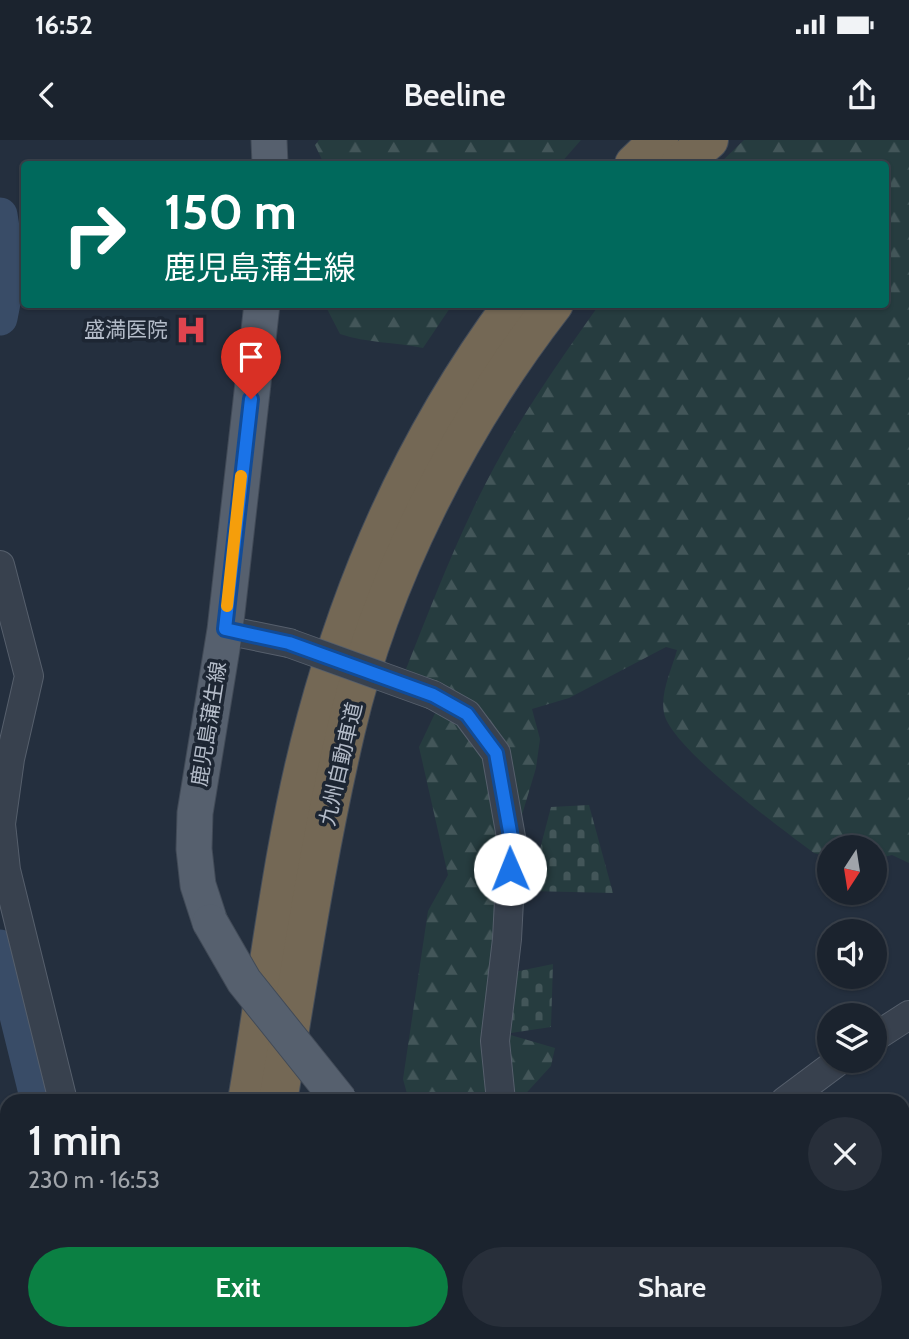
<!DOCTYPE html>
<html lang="en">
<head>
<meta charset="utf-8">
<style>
  body { margin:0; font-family:Cabin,"Noto Sans JP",sans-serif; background:#282f3a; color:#f1f3f6; height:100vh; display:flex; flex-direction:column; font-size:26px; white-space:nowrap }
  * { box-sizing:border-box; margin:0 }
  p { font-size:23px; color:#a0a4aa }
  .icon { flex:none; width:38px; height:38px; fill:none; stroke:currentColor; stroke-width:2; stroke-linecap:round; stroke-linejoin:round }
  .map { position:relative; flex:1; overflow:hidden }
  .details { position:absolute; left:0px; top:954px; width:910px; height:247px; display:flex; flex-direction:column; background:#1b232e; border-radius:21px 21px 0 0; box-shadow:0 2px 5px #0004,0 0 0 2px #39404a }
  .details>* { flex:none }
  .hud { position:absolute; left:21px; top:21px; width:868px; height:147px; border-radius:7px; box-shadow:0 2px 5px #0004,0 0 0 2px #39404a; background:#00695c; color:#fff; overflow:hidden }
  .needle { width:46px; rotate:192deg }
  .buttons { position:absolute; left:817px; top:695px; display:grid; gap:14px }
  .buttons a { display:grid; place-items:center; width:70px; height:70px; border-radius:50%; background:#1b232e; box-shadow:0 2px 5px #0004,0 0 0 2px #39404a; font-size:35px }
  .pin { position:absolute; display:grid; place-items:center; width:60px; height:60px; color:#fff; margin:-72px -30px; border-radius:50% 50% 50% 0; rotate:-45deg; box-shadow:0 0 7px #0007 }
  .pin .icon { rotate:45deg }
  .me { position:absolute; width:77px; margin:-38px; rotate:359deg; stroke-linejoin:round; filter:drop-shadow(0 0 5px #0008) }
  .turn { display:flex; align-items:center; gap:24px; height:147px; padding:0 28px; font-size:32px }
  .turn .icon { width:91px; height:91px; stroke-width:2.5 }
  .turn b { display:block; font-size:49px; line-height:60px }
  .round { display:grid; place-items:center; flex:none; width:74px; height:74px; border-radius:37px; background:#282f3a }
  .head { display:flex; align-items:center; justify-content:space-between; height:119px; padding:0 28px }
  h1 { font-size:42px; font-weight:600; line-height:52px }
  .primary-button { display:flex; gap:14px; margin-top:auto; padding:14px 28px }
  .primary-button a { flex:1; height:80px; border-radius:42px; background:#0b8043; color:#fff; font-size:28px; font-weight:600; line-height:80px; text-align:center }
  .primary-button a+a { background:#282f3a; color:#f1f3f6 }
  .status { display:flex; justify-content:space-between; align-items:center; height:49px; padding:0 35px; background:#1b232e; direction:ltr }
  .status svg { height:19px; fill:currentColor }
  header { display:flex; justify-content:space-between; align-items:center; height:91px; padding:0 28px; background:#1b232e; font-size:32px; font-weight:600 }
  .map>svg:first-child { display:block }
  .forest { fill:url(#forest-firs) }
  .cemetery { fill:url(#cemetery-stones) }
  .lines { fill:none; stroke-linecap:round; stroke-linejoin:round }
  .river { stroke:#394c67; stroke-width:35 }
  .minor-casing { stroke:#565f6c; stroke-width:30 }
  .major-casing { stroke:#414a57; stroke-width:37 }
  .highway-casing { stroke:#434c59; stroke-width:40 }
  .minor { stroke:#38414e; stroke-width:28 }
  .major { stroke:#56606e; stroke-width:35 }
  .highway { stroke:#746855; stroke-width:38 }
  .minor-bridge-casing { stroke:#565f6c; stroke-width:30; stroke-linecap:butt }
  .major-bridge-casing { stroke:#414a57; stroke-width:37; stroke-linecap:butt }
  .minor-bridge { stroke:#38414e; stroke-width:28 }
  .major-bridge { stroke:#56606e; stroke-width:35 }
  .route-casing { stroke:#114b97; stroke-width:18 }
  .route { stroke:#1a73e8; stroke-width:12 }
  .slow { stroke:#f59e0b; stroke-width:12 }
  .labels { text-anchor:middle; stroke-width:7; stroke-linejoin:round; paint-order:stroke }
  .poi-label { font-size:21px; fill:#b4bcc9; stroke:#1d2633; text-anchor:end }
  .street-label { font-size:21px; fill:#b4bcc9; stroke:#1d2633 }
</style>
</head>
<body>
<div class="status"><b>16:52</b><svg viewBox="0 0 49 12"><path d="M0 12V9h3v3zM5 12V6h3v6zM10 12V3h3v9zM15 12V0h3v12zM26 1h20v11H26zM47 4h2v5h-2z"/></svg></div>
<header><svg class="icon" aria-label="back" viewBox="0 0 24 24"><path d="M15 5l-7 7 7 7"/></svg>Beeline<svg class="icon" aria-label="share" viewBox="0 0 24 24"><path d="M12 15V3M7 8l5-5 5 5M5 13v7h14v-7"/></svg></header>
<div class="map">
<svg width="909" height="1199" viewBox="0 0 909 1199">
  <defs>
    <pattern id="forest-firs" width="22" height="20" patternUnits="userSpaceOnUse" patternTransform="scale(1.75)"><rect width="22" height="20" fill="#263c3f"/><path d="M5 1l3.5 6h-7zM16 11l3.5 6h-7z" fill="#435659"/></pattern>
    <pattern id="cemetery-stones" width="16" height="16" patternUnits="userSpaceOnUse" patternTransform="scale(1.75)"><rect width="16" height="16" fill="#263c3f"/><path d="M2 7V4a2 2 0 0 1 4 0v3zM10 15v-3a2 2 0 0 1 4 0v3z" fill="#435659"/></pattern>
  </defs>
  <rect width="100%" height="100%" fill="#242f3e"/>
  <g class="forest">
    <polygon points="319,0 581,0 560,24 324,24 315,5"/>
    <path d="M744 0H909V723L892 715 875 719V707H830L829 717 814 713C784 691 670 607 664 573 660 552 672 529 677 510L666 507 569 558 532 569 540 599 536 628 499 752 497 891 555 908 551 926 519 961H409L403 939 428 771 448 735 419 607 447 548 406 529C435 456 463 382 502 313 531 261 565 213 599 165L886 164V24H719Z"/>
    <path d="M325 165V164L452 165 423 208C394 202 367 203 340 194Z"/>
    <polygon points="664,1194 824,1194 827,1199 669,1199"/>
  </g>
  <g class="cemetery">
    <polygon points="589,665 613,753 529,751 551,667"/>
    <polygon points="553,824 551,887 511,893 514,832"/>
  </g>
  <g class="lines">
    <g class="river">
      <polyline points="0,75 9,132 0,178"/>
      <polyline points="0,807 38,961"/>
      <polyline points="66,1194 67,1199"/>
    </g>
    <defs>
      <g id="minor">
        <polyline points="0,425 29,536 10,619 1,684 6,730 63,961"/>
        <polyline points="225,490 289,503"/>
        <polyline points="433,555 467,574 496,613 512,703 507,799 495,901 501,961"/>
        <polyline points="875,897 909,875"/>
        <polyline points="785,961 840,920"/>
        <polyline points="903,1078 909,1073"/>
        <polyline points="481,1194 484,1199"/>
        <polyline points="110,1199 157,1194"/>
        <polyline points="340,1199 350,1194"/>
        <polyline points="745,1199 758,1194"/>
      </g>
      <g id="major">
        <polyline points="269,0 270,24"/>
        <polyline points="210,782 198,745 194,709 195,673 225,490 262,164"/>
        <polyline points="527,1194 530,1199"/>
      </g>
      <g id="highway">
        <polyline points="634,24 659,0"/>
        <polyline points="680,24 709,0"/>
        <path d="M247 961C269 834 282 704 316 579 356 430 420 289 513 164"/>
        <path d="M278 961C299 837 317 713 346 590 381 440 459 286 554 164"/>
        <polyline points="205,1199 206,1194"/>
        <polyline points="238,1199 239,1194"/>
      </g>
    </defs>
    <use href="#minor" class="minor-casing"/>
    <use href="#major" class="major-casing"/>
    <use href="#highway" class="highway-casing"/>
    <use href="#minor" class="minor"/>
    <use href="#major" class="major"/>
    <use href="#highway" class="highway"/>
    <defs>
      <polyline id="minor-bridge" points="289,503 433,555"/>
      <polyline id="major-bridge" points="210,782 244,841 340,961"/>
    </defs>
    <use href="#minor-bridge" class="minor-bridge-casing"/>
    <use href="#major-bridge" class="major-bridge-casing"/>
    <use href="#minor-bridge" class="minor-bridge"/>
    <use href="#major-bridge" class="major-bridge"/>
  </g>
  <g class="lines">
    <defs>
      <polyline id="route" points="251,259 225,489 289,503 433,555 467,574 496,613 512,703 510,729"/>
    </defs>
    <use href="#route" class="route-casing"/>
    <use href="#route" class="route"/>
    <polyline class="slow" points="227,466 241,336"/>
  </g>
  <defs>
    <symbol id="hospital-bare" viewBox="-9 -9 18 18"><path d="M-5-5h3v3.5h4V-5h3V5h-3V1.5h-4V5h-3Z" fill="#e0444e" stroke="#1d2633" stroke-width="2.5" paint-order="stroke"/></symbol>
  </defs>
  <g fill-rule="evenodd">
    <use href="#hospital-bare" x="169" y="168" width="44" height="44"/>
  </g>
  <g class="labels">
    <g class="poi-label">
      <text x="168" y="197">盛満医院</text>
    </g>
    <g class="street-label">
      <text transform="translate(209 584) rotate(-81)" y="7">鹿児島蒲生線</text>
      <text transform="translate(341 624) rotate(-77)" y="7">九州自動車道</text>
    </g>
  </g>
</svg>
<div class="buttons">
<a><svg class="needle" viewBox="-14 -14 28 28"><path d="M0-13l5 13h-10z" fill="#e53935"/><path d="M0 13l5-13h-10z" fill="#a0a4aa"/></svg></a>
<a><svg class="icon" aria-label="sound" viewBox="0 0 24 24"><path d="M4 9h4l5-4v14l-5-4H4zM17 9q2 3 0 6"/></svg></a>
<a><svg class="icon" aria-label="layers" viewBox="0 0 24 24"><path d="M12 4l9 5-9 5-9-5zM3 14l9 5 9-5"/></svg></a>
</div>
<div class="pin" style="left:251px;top:259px;background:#d93025"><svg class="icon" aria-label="arrive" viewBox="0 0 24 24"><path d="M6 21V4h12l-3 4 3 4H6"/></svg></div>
<svg class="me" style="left:510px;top:729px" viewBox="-20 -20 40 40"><circle r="19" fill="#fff"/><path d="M0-13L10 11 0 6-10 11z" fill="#1a73e8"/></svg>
<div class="hud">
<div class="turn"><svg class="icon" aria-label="right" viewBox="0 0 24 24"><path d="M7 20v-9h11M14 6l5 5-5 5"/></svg><div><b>150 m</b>鹿児島蒲生線</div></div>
</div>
<section class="details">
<div class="head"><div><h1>1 min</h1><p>230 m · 16:53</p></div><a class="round"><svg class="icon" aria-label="close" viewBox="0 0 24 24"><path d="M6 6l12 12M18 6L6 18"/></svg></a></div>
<div class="primary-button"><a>Exit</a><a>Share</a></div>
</section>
</div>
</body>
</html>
